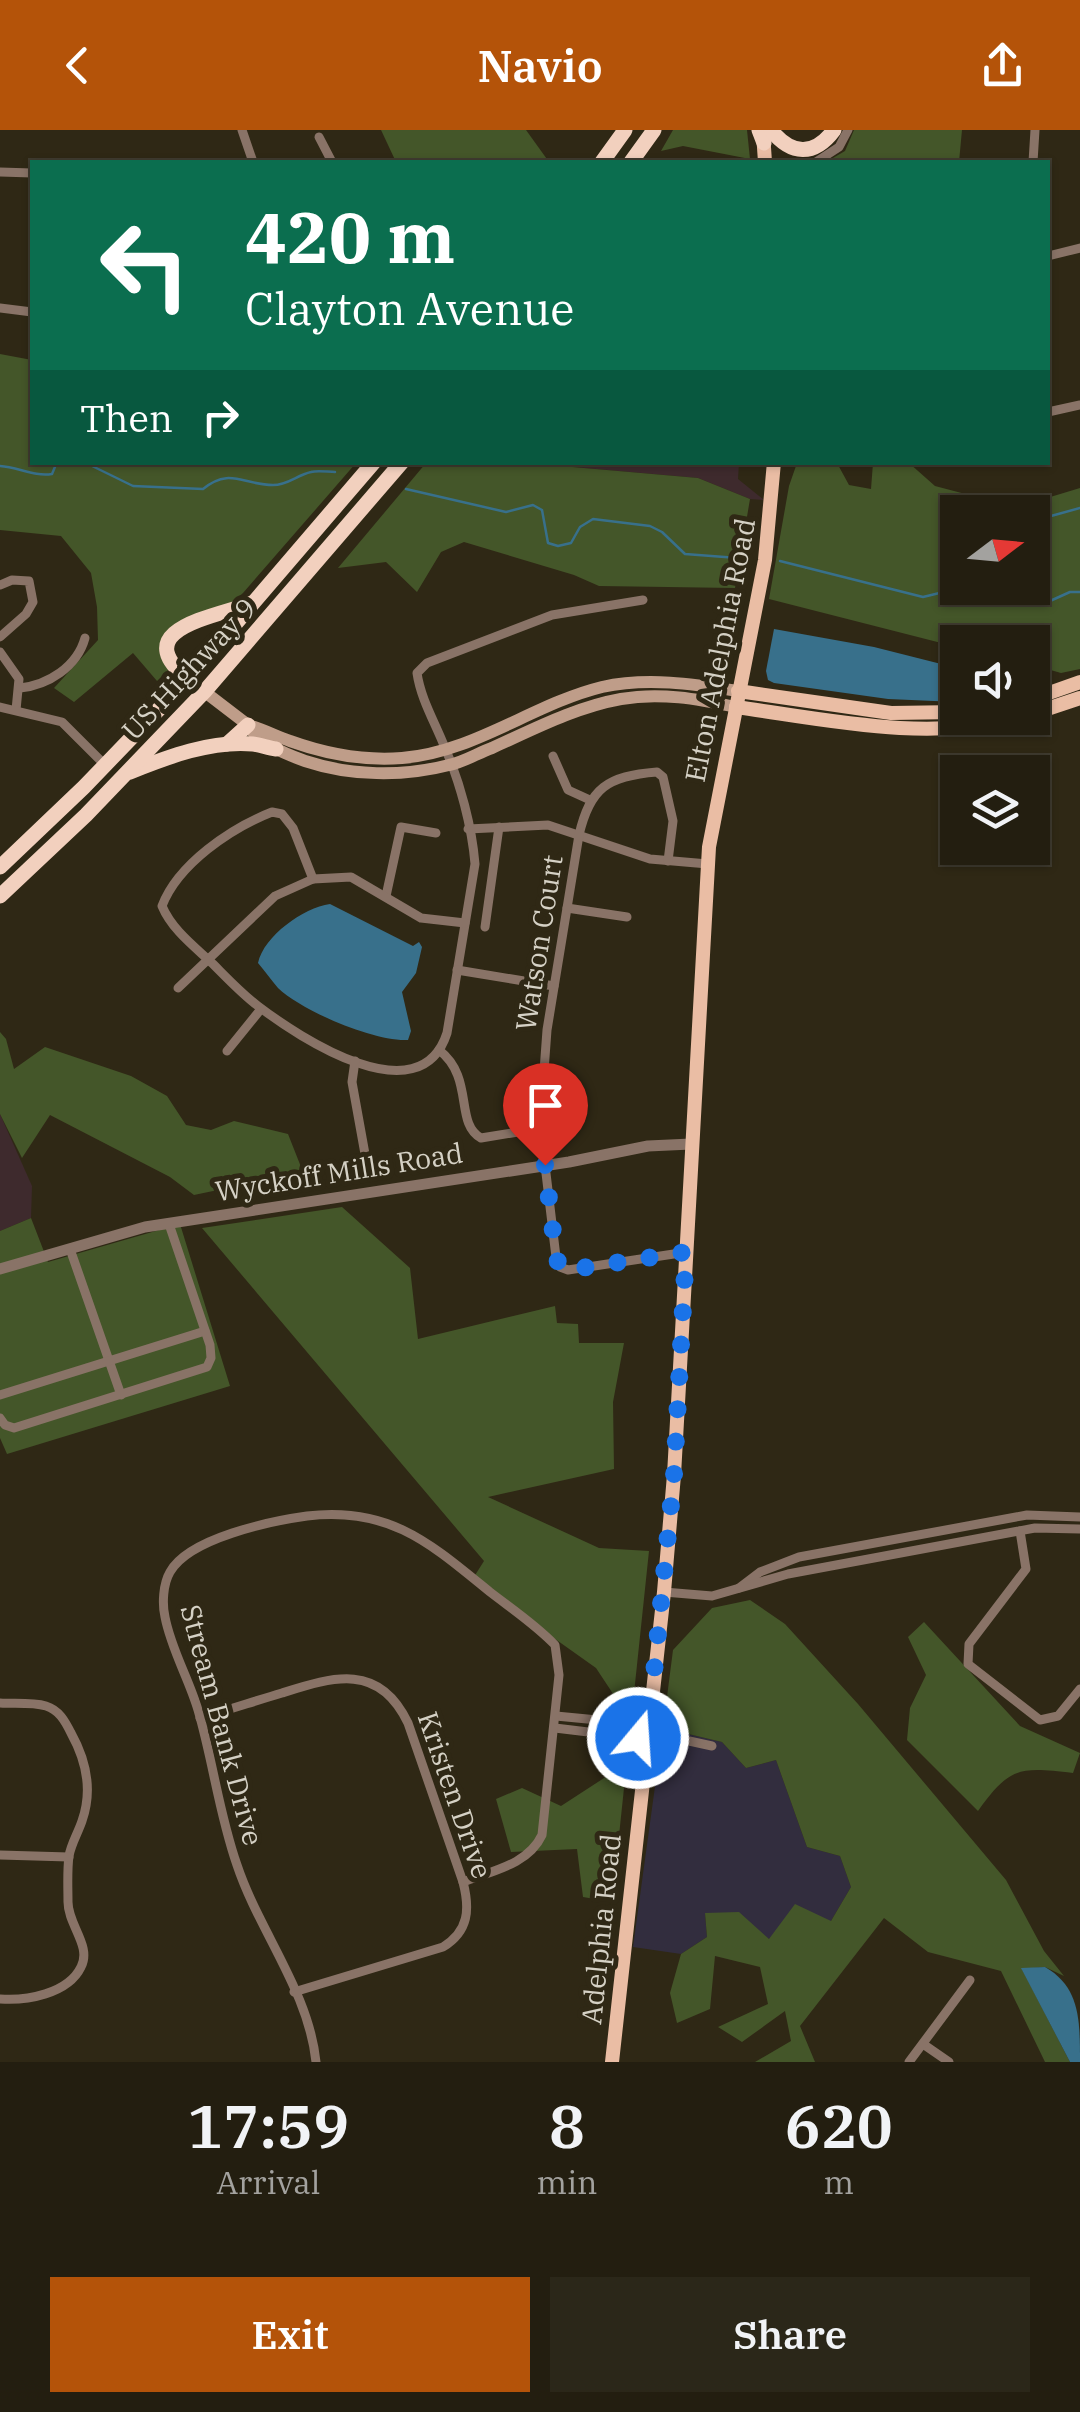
<!DOCTYPE html>
<html lang="en">
<head>
<meta charset="utf-8">
<style>
  body { margin:0; font-family:"IBM Plex Serif",serif; background:#2b2719; color:#f1f3f6; height:100vh; display:flex; flex-direction:column; font-size:38px; white-space:nowrap }
  * { box-sizing:border-box; margin:0 }
  p { font-size:32px; color:#a3a29f }
  .icon { flex:none; width:55px; height:55px; fill:none; stroke:currentColor; stroke-width:2; stroke-linecap:round; stroke-linejoin:round }
  .map { position:relative; height:1932px; overflow:hidden }
  .details { display:flex; flex-direction:column; background:#231e10; flex:1 }
  .details>* { flex:none }
  .banner { position:absolute; left:30px; top:30px; width:1020px; height:305px; border-radius:0px; box-shadow:0 2px 8px #0004,0 0 0 2px #403c30; background:#0b6e4f; color:#fff; overflow:hidden }
  .needle { width:65px; rotate:74deg }
  .buttons { position:absolute; left:940px; top:365px; display:grid; gap:20px }
  .buttons a { display:grid; place-items:center; width:110px; height:110px; border-radius:0px; background:#231e10; box-shadow:0 2px 8px #0004,0 0 0 2px #403c30; font-size:50px }
  .pin { position:absolute; display:grid; place-items:center; width:85px; height:85px; color:#fff; margin:-102px -42px; border-radius:50% 50% 50% 0; rotate:-45deg; box-shadow:0 0 10px #0007 }
  .pin .icon { rotate:45deg }
  .me { position:absolute; width:110px; margin:-55px; rotate:18deg; stroke-linejoin:round; filter:drop-shadow(0 0 8px #0008) }
  .turn { display:flex; align-items:center; gap:35px; height:210px; padding:0 50px; font-size:45px }
  .turn .icon { width:130px; height:130px; stroke-width:2.5 }
  .turn b { display:block; font-size:70px; line-height:85px }
  .then { display:flex; align-items:center; height:95px; padding:0 50px; background:#0003; gap:20px; font-size:38px }
  .eta { display:flex; justify-content:space-evenly; align-items:center; height:170px; text-align:center }
  .eta b { font-size:60px; font-weight:600; line-height:70px }
  .cta { display:flex; gap:20px; margin-top:auto; padding:20px 50px }
  .cta a { flex:1; height:115px; border-radius:0px; background:#b45309; color:#fff; font-size:40px; font-weight:600; line-height:115px; text-align:center }
  .cta a+a { background:#2b2719; color:#f1f3f6 }
  header { display:flex; justify-content:space-between; align-items:center; height:130px; padding:0 50px; background:#b45309; color:#fff; font-size:45px; font-weight:600 }
  .map>svg:first-child { display:block }
  .commercial { fill:#3e2a2d }
  .education { fill:#322d3e }
  .green { fill:#445629; fill-rule:evenodd }
  .water { fill:#38708b }
  .lines { fill:none; stroke-linecap:round; stroke-linejoin:round }
  .stream { stroke:#38708b; stroke-width:2.5 }
  .minor { stroke:#897367; stroke-width:9 }
  .tertiary { stroke:#897367; stroke-width:11 }
  .secondary { stroke:#bf9d89; stroke-width:12 }
  .primary { stroke:#eabda4; stroke-width:14 }
  .trunk { stroke:#f2d0be; stroke-width:15 }
  .route { stroke:#1a73e8; stroke-width:18; stroke-dasharray:0 32.4 }
  .labels { text-anchor:middle; stroke-width:10; stroke-linejoin:round; paint-order:stroke }
  .street-label { font-size:28px; fill:#d5d1c5; stroke:#2f2815 }
</style>
</head>
<body>
<header><svg class="icon" aria-label="back" viewBox="0 0 24 24"><path d="M15 5l-7 7 7 7"/></svg>Navio<svg class="icon" aria-label="share" viewBox="0 0 24 24"><path d="M12 15V3M7 8l5-5 5 5M5 13v7h14v-7"/></svg></header>
<div class="map">
<svg width="1080" height="1932" viewBox="0 0 1080 1932">
  <rect width="100%" height="100%" fill="#2f2815"/>
  <g class="commercial">
    <polygon points="528,333 739,333 738,349 764,370 750,369 698,348"/>
    <polygon points="0,984 32,1056 31,1088 0,1101"/>
  </g>
  <polygon class="education" points="663,1598 722,1612 746,1638 776,1630 807,1717 840,1726 851,1757 831,1791 769,1809 705,1783 707,1807 681,1824 633,1817"/>
  <g class="green">
    <polygon points="381,0 526,0 549,32 396,32"/>
    <polygon points="673,0 747,0 750,29 683,16 661,21"/>
    <polygon points="854,0 962,0 959,32 826,32 845,21"/>
    <polygon points="0,224 32,230 32,332 356,333 243,463 228,476 162,513 161,525 169,539 157,551 133,523 74,572 54,558 98,510 97,477 91,443 61,406 0,400"/>
    <polygon points="426,333 527,333 698,348 750,369 735,458 599,456 574,445 464,412 441,422 417,462 386,432 338,438"/>
    <path d="M873 333H909L935 356 973 366 1047 368 1080 358V539L1061 543 1033 535 1032 512H958L957 517 769 469 789 356 797 333H837L849 355 871 359ZM958 382H1032V458H958Z"/>
    <polygon points="0,902 6,909 14,939 45,917 131,946 167,966 186,995 211,1000 234,991 288,1004 303,1042 194,1065 170,1047 50,985 22,1028 0,984"/>
    <polygon points="342,1077 410,1138 418,1209 555,1176 557,1193 578,1194 579,1213 624,1213 613,1272 614,1339 488,1367 599,1418 649,1421 612,1772 583,1767 577,1719 511,1722 496,1669 522,1658 561,1676 621,1637 627,1585 596,1538 472,1450 484,1431 202,1098"/>
    <polygon points="31,1088 48,1132 180,1094 230,1256 7,1324 0,1308 0,1101"/>
    <polygon points="750,1470 785,1494 858,1574 1006,1750 1044,1821 1064,1846 1045,1837 1022,1839 1070,1932 1045,1932 1001,1841 928,1822 884,1788 800,1896 815,1932 755,1932 791,1911 785,1881 742,1912 718,1897 768,1874 760,1837 715,1826 710,1879 677,1893 670,1863 681,1824 707,1807 705,1783 739,1782 769,1809 795,1774 831,1791 851,1757 840,1726 807,1717 776,1630 746,1638 722,1612 663,1598 673,1520 712,1478"/>
    <path d="M924 1492 1020 1596 1080 1623 1073 1643C1020 1637 1010 1636 978 1681L907 1610 910 1578 926 1545 908 1507Z"/>
  </g>
  <g class="water">
    <polygon points="774,499 874,517 957,538 957,572 888,569 774,553 768,550 766,541"/>
    <path d="M330 774 413 816 419 812 422 817 416 843 402 862 411 901 408 910C375 912 302 881 278 858 271 850 265 841 258 833 264 806 303 778 330 774Z"/>
    <path d="M1045 1837C1080 1857 1080 1890 1080 1932H1070L1021 1838Z"/>
  </g>
  <g class="lines">
    <g class="stream">
      <path d="M84 332 133 356 203 359C230 337 243 355 273 355 288 355 297 345 311 342 318 340 328 342 335 342"/>
      <path d="M0 336C18 337 34 347 52 344L57 332"/>
      <polyline points="406,359 506,382 533,375 542,380 548,413 558,416 571,413 580,397 593,389 650,396 662,402 685,424 751,429"/>
      <polyline points="1032,411 1042,403 1051,386 1080,378"/>
      <polyline points="780,431 923,467 960,458"/>
      <polyline points="1008,458 1050,471 1070,462 1080,462"/>
    </g>
    <g class="minor">
      <polyline points="242,0 253,32"/>
      <polyline points="319,7 332,32"/>
      <polyline points="816,32 839,17 848,0"/>
      <polyline points="1033,32 1035,0"/>
      <polyline points="0,42 32,43"/>
      <polyline points="1048,126 1080,118"/>
      <polyline points="0,178 32,182"/>
      <polyline points="1048,282 1080,275"/>
      <polyline points="0,455 12,450 29,451 33,472 26,484 0,507"/>
      <polyline points="0,522 19,549 16,580"/>
      <path d="M20 558C48 555 77 537 85 508"/>
      <polyline points="0,577 62,592 105,635"/>
      <polyline points="553,626 568,660 590,670"/>
      <polyline points="468,699 548,695 650,729 708,734"/>
      <path d="M313 749 293 698 282 684 272 682C231 698 178 734 162 776 172 800 195 817 213 834 227 848 242 864 258 876 300 908 420 987 447 903L475 734C472 697 460 652 445 618 435 592 421 570 417 543L427 533 552 485 643 470"/>
      <polyline points="386,766 401,697 436,703"/>
      <polyline points="567,778 627,787"/>
      <polyline points="485,797 499,697"/>
      <polyline points="457,840 554,856"/>
      <polyline points="178,858 275,766 313,749 351,747 421,788 465,793"/>
      <path d="M439 920C475 948 454 993 481 1008L548 997 544 941 547 900 579 705C590 658 607 646 657 642L663 647 673 691 668 731"/>
      <polyline points="227,921 261,879"/>
      <polyline points="355,931 352,952 365,1024"/>
      <polyline points="545,1035 556,1127 560,1137 568,1140 687,1122"/>
      <polyline points="70,1119 121,1265"/>
      <polyline points="0,1265 205,1201"/>
      <polyline points="0,1288 5,1295 14,1298 207,1237 211,1228 210,1215 169,1094"/>
      <polyline points="1020,1401 1026,1439 969,1514 968,1534 1040,1590 1058,1586 1080,1559"/>
      <polyline points="739,1458 760,1442 799,1427 1027,1385 1080,1387"/>
      <polyline points="664,1462 712,1466 788,1444 1035,1398 1080,1399"/>
      <path d="M0 1573C14 1574 32 1572 46 1576 59 1580 65 1591 71 1603 86 1630 93 1660 82 1691 78 1703 71 1714 69 1726 67 1741 68 1758 68 1772 68 1795 92 1816 81 1837 68 1864 26 1871 0 1869"/>
      <polyline points="556,1586 639,1594 648,1602 712,1616"/>
      <path d="M200 1588C228 1580 255 1571 282 1563 333 1547 379 1532 408 1593L463 1752C470 1779 469 1801 443 1817L294 1862"/>
      <polyline points="555,1598 638,1608 648,1602"/>
      <polyline points="0,1725 69,1727"/>
      <polyline points="923,1914 949,1932"/>
      <path d="M316 1932C309 1862 259 1801 237 1735 219 1684 213 1631 198 1580 189 1549 171 1519 165 1487 162 1474 163 1454 170 1442 189 1408 271 1391 307 1386 390 1376 431 1414 490 1462 512 1479 536 1495 555 1515L559 1545 542 1705C528 1735 491 1741 463 1752"/>
      <polyline points="909,1932 970,1850"/>
    </g>
    <polyline class="tertiary" points="0,1139 145,1097 569,1032 648,1016 691,1014"/>
    <g class="secondary">
      <path d="M188 549 248 595C258 613 285 624 305 631 350 646 403 647 449 635 464 632 478 623 492 618 534 599 576 577 621 569 660 562 698 569 736 577"/>
      <path d="M248 595C263 599 275 606 290 611 326 624 364 631 402 628 475 622 533 574 602 557 647 547 693 554 738 561"/>
    </g>
    <g class="primary">
      <polyline points="763,3 765,32"/>
      <polyline points="738,561 891,583 958,582"/>
      <polyline points="1032,569 1080,552"/>
      <path d="M736 577C829 590 926 612 1019 588"/>
      <polyline points="1032,584 1080,568"/>
      <polyline points="612,1932 664,1462 674,1345 709,717 765,430 774,332"/>
    </g>
    <g class="trunk">
      <polyline points="759,0 764,13"/>
      <path d="M771 0C791 25 814 27 834 0"/>
      <polyline points="602,32 625,0"/>
      <polyline points="631,32 654,0"/>
      <path d="M188 549C126 499 215 487 252 473"/>
      <polyline points="227,614 248,595"/>
      <path d="M130 642C167 627 212 610 253 614 261 615 268 618 276 619"/>
      <polyline points="0,737 84,657 188,549 374,332"/>
      <polyline points="0,766 86,685 205,561 402,332"/>
    </g>
  </g>
  <g class="lines">
    <polyline class="route" points="545,1035 556,1127 560,1137 568,1140 686,1122 674,1345 648,1602 638,1608"/>
  </g>
  <g class="labels">
    <g class="street-label">
      <text transform="translate(720 520) rotate(-79)" y="10">Elton Adelphia Road</text>
      <text transform="translate(189 539) rotate(-47)" y="10">US Highway 9</text>
      <text transform="translate(539 813) rotate(-81)" y="10">Watson Court</text>
      <text transform="translate(339 1042) rotate(-9)" y="10">Wyckoff Mills Road</text>
      <text transform="translate(222 1595) rotate(75)" y="10">Stream Bank Drive</text>
      <text transform="translate(455 1665) rotate(71)" y="10">Kristen Drive</text>
      <text transform="translate(601 1799) rotate(-84)" y="10">Adelphia Road</text>
    </g>
  </g>
</svg>
<div class="buttons">
<a><svg class="needle" viewBox="-14 -14 28 28"><path d="M0-13l5 13h-10z" fill="#e53935"/><path d="M0 13l5-13h-10z" fill="#a3a29f"/></svg></a>
<a><svg class="icon" aria-label="sound" viewBox="0 0 24 24"><path d="M4 9h4l5-4v14l-5-4H4zM17 9q2 3 0 6"/></svg></a>
<a><svg class="icon" aria-label="layers" viewBox="0 0 24 24"><path d="M12 4l9 5-9 5-9-5zM3 14l9 5 9-5"/></svg></a>
</div>
<div class="pin" style="left:545px;top:1035px;background:#d93025"><svg class="icon" aria-label="arrive" viewBox="0 0 24 24"><path d="M6 21V4h12l-3 4 3 4H6"/></svg></div>
<svg class="me" style="left:638px;top:1608px" viewBox="-20 -20 40 40"><circle r="17" fill="#1a73e8" stroke="#fff" stroke-width="3"/><path d="M0-11L8 9 0 5-8 9z" fill="#fff"/></svg>
<div class="banner">
<div class="turn"><svg class="icon" aria-label="left" viewBox="0 0 24 24"><path d="M17 20v-9H6M10 6l-5 5 5 5"/></svg><div><b>420 m</b>Clayton Avenue</div></div>
<div class="then">Then<svg class="icon" aria-label="right" viewBox="0 0 24 24"><path d="M7 20v-9h11M14 6l5 5-5 5"/></svg></div>
</div>
</div>
<section class="details">
<div class="eta">
<div><b>17:59</b><p>Arrival</p></div>
<div><b>8</b><p>min</p></div>
<div><b>620</b><p>m</p></div>
</div>
<div class="cta"><a>Exit</a><a>Share</a></div>
</section>
</body>
</html>
